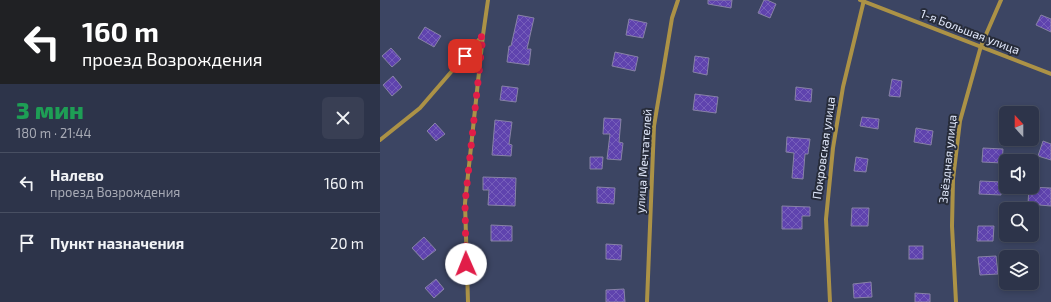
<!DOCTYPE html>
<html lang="ru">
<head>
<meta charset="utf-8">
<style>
  body { margin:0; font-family:"Exo 2",sans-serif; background:#393f54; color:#f1f3f6; height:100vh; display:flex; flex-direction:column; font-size:15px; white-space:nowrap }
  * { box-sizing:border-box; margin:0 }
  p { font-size:13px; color:#a7aab5 }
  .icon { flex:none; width:22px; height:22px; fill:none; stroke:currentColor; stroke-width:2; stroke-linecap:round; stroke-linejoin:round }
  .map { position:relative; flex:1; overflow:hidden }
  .panel { display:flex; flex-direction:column; background:#2d344a; width:380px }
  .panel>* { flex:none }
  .top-card { background:#202124; color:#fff; overflow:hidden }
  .needle { width:26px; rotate:339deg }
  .tools { position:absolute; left:619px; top:106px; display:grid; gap:8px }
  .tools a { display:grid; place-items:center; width:40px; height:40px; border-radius:6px; background:#2d344a; box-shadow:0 2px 6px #0003,0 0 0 1px #484f62; font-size:20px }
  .pin { position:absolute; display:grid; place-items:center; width:34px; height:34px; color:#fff; margin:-17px; border-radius:8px; box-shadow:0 2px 6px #0006 }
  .me { position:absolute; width:44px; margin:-22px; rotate:359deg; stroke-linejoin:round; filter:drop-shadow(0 0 3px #0008) }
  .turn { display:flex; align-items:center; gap:14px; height:84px; padding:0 16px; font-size:18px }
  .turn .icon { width:52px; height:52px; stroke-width:2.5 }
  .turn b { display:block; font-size:28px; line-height:34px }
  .round { display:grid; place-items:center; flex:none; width:42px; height:42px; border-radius:6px; background:#393f54 }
  .head { display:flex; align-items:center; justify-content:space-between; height:68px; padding:0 16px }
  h1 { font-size:24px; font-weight:800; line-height:30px; color:#1e9e55 }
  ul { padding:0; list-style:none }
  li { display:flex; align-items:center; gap:12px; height:60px; padding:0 16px; border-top:1px solid #484f62 }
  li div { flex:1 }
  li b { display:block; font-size:15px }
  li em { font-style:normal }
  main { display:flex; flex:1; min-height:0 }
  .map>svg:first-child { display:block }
  .building { fill:url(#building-cross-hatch); stroke:#8782a6 }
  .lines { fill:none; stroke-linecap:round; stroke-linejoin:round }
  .minor { stroke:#ac9246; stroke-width:4 }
  .route { stroke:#e11d48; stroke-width:7; stroke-dasharray:0 12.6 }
  .labels { text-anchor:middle; stroke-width:4; stroke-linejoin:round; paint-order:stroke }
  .street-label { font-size:12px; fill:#e1e8fb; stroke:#272c3a }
</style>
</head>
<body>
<main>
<section class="panel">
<div class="top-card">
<div class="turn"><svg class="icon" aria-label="left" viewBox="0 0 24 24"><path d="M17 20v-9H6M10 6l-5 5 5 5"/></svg><div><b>160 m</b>проезд Возрождения</div></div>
</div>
<div class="head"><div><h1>3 мин</h1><p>180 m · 21:44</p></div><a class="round"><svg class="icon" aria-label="close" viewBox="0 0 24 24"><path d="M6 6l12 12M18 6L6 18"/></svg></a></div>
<ul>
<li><svg class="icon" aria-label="left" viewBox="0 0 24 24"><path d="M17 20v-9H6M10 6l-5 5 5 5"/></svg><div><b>Налево</b><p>проезд Возрождения</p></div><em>160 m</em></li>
<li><svg class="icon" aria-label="arrive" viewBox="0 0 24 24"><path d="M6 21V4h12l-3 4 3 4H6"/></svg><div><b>Пункт назначения</b></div><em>20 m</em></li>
</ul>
</section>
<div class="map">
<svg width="671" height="302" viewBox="0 0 671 302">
  <defs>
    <pattern id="building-cross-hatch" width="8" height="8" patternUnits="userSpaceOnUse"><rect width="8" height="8" fill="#5f43ae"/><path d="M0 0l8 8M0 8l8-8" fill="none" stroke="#765eba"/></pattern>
  </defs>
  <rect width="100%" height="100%" fill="#3c4563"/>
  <g class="building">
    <polygon points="328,0 352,0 351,8 328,4"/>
    <polygon points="384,0 387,0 396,4 390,18 378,13"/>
    <polygon points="138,15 154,18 147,49 151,49 149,65 127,62 129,46 131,46"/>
    <polygon points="661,15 671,19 671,32 656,25"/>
    <polygon points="249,19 267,23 263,38 246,35"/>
    <polygon points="45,27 61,36 54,47 38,38"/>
    <polygon points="11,48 21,59 12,67 2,56"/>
    <polygon points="235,52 258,57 255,71 232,66"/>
    <polygon points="315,56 329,58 327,75 313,72"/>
    <polygon points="13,76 22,87 12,96 3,85"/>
    <polygon points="512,79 522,81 520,97 509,96"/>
    <polygon points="122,86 138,88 136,102 120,100"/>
    <polygon points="416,87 432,89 431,102 415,100"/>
    <polygon points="315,94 338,97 336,113 313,110"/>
    <polygon points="482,117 499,119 498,129 480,126"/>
    <polygon points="224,118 241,119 239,142 243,143 241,160 227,159 230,134 223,134"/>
    <polygon points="115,120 132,122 129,144 132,145 131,156 112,155"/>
    <polygon points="55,123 65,134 56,141 47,131"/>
    <polygon points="536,128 553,131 551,145 534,142"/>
    <polygon points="407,137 430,139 428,154 425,154 423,179 412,178 414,153 406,152"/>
    <polygon points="663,141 671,144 671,160 658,156"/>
    <polygon points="603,148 623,149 622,163 602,162"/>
    <polygon points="210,157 223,157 222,169 210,169"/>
    <polygon points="476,157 488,159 486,172 474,171"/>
    <polygon points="103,177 136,178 135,206 108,205 109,190 103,190"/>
    <polygon points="600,181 622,182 621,195 599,194"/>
    <polygon points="217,187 235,188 234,204 217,203"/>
    <polygon points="649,187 671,188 671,206 648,204"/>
    <polygon points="402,206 430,207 430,216 422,216 422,229 402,229"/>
    <polygon points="472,208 489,208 488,226 471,226"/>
    <polygon points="111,225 132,226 132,241 111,241"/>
    <polygon points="598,226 614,226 613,241 597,241"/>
    <polygon points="44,237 56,250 43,260 32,248"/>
    <polygon points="226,244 242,245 241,260 226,259"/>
    <rect x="529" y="246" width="14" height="13"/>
    <polygon points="616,256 618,274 600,275 598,257"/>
    <polygon points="56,279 64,289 54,298 45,288"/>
    <polygon points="491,282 492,297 474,298 473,284"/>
    <polygon points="244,289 245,302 226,302 226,290"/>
    <polygon points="535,293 550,294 550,302 535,302"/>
  </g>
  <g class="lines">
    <g class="minor">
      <polyline points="480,0 671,74"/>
      <polyline points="0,140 40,108 103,35"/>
      <polyline points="88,302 85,203 103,35 108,0"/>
      <polyline points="267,302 274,126 292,18 298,0"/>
      <polyline points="450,302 446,219 453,148 463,87 484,0"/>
      <polyline points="576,302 572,226 573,179 580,121 601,46 621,0"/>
    </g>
  </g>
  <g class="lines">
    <polyline class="route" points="85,56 103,35 85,203 86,264"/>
  </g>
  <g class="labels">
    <g class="street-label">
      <text transform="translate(590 32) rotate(21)" y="4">1-я Большая улица</text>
      <text transform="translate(444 148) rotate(-82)" y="4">Покровская улица</text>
      <text transform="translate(568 159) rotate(-84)" y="4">Звёздная улица</text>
      <text transform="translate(264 161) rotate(-86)" y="4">улица Мечтателей</text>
    </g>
  </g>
</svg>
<div class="tools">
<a><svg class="needle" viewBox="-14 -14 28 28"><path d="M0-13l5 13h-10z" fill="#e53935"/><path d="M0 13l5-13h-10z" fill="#a7aab5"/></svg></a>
<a><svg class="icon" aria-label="sound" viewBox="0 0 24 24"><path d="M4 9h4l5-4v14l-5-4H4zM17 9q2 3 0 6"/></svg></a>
<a><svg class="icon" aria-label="search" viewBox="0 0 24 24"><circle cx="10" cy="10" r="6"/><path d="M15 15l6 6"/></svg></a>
<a><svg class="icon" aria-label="layers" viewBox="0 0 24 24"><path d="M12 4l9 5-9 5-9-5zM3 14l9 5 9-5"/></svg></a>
</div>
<div class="pin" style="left:85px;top:56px;background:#d93025"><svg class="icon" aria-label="arrive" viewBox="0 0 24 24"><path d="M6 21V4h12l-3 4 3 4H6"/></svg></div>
<svg class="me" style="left:86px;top:264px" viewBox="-20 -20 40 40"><circle r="19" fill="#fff"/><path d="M0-13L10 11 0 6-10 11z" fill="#e11d48"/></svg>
</div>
</main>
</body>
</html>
